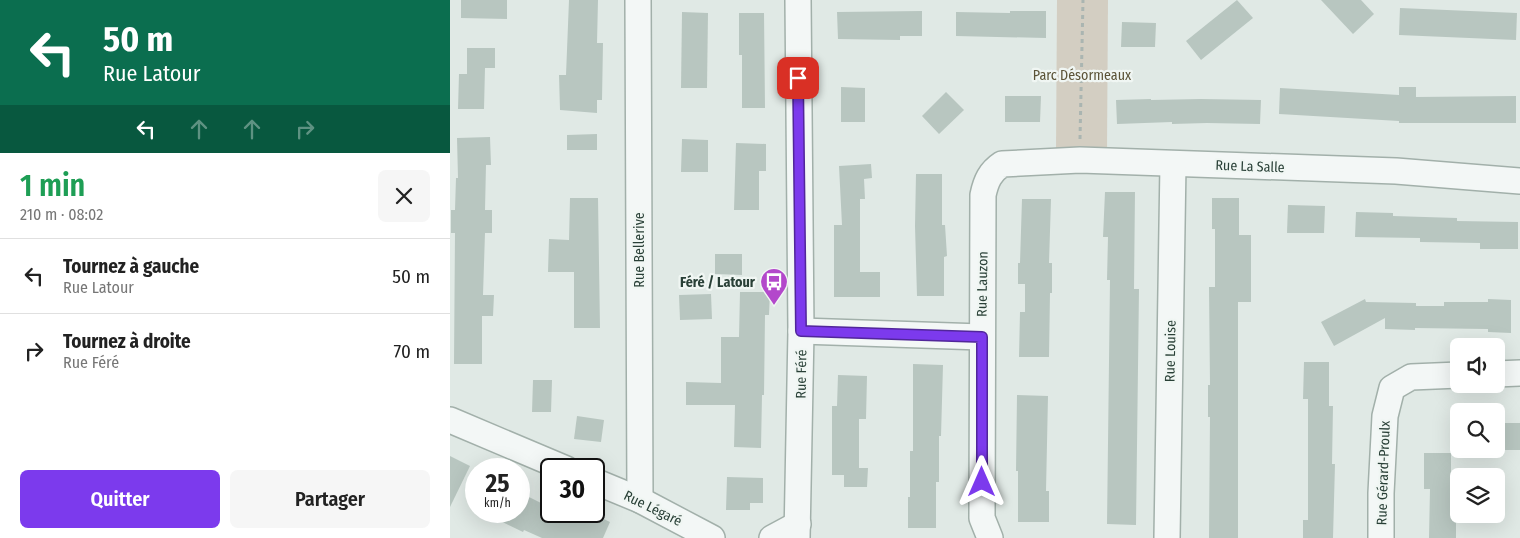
<!DOCTYPE html>
<html lang="fr">
<head>
<meta charset="utf-8">
<style>
  body { margin:0; font-family:"Fira Sans Condensed",sans-serif; background:#f6f6f6; color:#222; height:100vh; display:flex; flex-direction:column; font-size:19px; white-space:nowrap }
  * { box-sizing:border-box; margin:0 }
  p { font-size:16px; color:#767676 }
  .icon { flex:none; width:28px; height:28px; fill:none; stroke:currentColor; stroke-width:2; stroke-linecap:round; stroke-linejoin:round }
  .map { position:relative; flex:1; overflow:hidden }
  .drawer { display:flex; flex-direction:column; background:#fff; width:450px }
  .drawer>* { flex:none }
  .top-card { background:#0b6e4f; color:#fff; overflow:hidden }
  .buttons { position:absolute; left:1000px; top:338px; display:grid; gap:10px }
  .buttons a { display:grid; place-items:center; width:55px; height:55px; border-radius:8px; background:#fff; box-shadow:0 5px 20px #0002; font-size:25px }
  .speed { position:absolute; left:15px; top:458px; display:flex; gap:10px; font-size:25px; font-weight:700; text-align:center }
  .speed>* { display:grid; place-content:center; width:65px; height:65px; border-radius:50%; background:#fff; box-shadow:0 5px 20px #0002; line-height:1 }
  .speed small { font-size:12px; font-weight:400 }
  .speed .limit { border:2px solid #111; border-radius:8px; background:#fff; color:#111 }
  .pin { position:absolute; display:grid; place-items:center; width:42px; height:42px; color:#fff; margin:-21px; border-radius:10px; box-shadow:0 2px 8px #0006 }
  .me { position:absolute; width:55px; margin:-28px; rotate:0deg; stroke-linejoin:round; filter:drop-shadow(0 0 4px #0008) }
  .turn { display:flex; align-items:center; gap:18px; height:105px; padding:0 20px; font-size:22px }
  .turn .icon { width:65px; height:65px; stroke-width:2.5 }
  .turn b { display:block; font-size:35px; line-height:42px }
  .lanes { display:flex; align-items:center; height:48px; padding:0 20px; background:#0003; justify-content:center; gap:25px; direction:ltr }
  .lanes .off { opacity:.35 }
  .round { display:grid; place-items:center; flex:none; width:52px; height:52px; border-radius:8px; background:#f6f6f6 }
  .summary { display:flex; align-items:center; justify-content:space-between; height:85px; padding:0 20px }
  h1 { font-size:30px; font-weight:600; line-height:38px; color:#1e9e55 }
  .button { display:flex; gap:10px; margin-top:auto; padding:10px 20px }
  .button a { flex:1; height:58px; border-radius:8px; background:#7c3aed; color:#fff; font-size:20px; font-weight:600; line-height:58px; text-align:center }
  .button a+a { background:#f6f6f6; color:#222 }
  ul { padding:0; list-style:none }
  li { display:flex; align-items:center; gap:15px; height:75px; padding:0 20px; border-top:1px solid #e0e0e0 }
  li div { flex:1 }
  li b { display:block; font-size:19px }
  li em { font-style:normal }
  main { display:flex; flex:1; min-height:0 }
  .map>svg:first-child { display:block }
  .green { fill:#d3cec2 }
  .building { fill:#b8c6c0 }
  .lines { fill:none; stroke-linecap:round; stroke-linejoin:round }
  .minor-casing { stroke:#a2b0aa; stroke-width:28 }
  .path { stroke:#aab5b1; stroke-width:3; stroke-dasharray:4 4; stroke-linecap:butt }
  .minor { stroke:#f3f7f6; stroke-width:25 }
  .route-casing { stroke:#51269a; stroke-width:12 }
  .route { stroke:#7c3aed; stroke-width:9 }
  .labels { text-anchor:middle; stroke-width:4.5; stroke-linejoin:round; paint-order:stroke }
  .park-label { font-size:14px; fill:#5b5337; stroke:#f0f6f3 }
  .street-label { font-size:14px; fill:#294037; stroke:#f0f6f3 }
  .poi-label { font-size:14px; font-weight:bold; fill:#294037; stroke:#f0f6f3; text-anchor:end }
</style>
</head>
<body>
<main>
<section class="drawer">
<div class="top-card">
<div class="turn"><svg class="icon" aria-label="left" viewBox="0 0 24 24"><path d="M17 20v-9H6M10 6l-5 5 5 5"/></svg><div><b>50 m</b>Rue Latour</div></div>
<div class="lanes"><svg class="icon" aria-label="left" viewBox="0 0 24 24"><path d="M17 20v-9H6M10 6l-5 5 5 5"/></svg><svg class="icon off" aria-label="ahead" viewBox="0 0 24 24"><path d="M12 20V5M6 11l6-6 6 6"/></svg><svg class="icon off" aria-label="ahead" viewBox="0 0 24 24"><path d="M12 20V5M6 11l6-6 6 6"/></svg><svg class="icon off" aria-label="right" viewBox="0 0 24 24"><path d="M7 20v-9h11M14 6l5 5-5 5"/></svg></div>
</div>
<div class="summary"><div><h1>1 min</h1><p>210 m · 08:02</p></div><a class="round"><svg class="icon" aria-label="close" viewBox="0 0 24 24"><path d="M6 6l12 12M18 6L6 18"/></svg></a></div>
<ul>
<li><svg class="icon" aria-label="left" viewBox="0 0 24 24"><path d="M17 20v-9H6M10 6l-5 5 5 5"/></svg><div><b>Tournez à gauche</b><p>Rue Latour</p></div><em>50 m</em></li>
<li><svg class="icon" aria-label="right" viewBox="0 0 24 24"><path d="M7 20v-9h11M14 6l5 5-5 5"/></svg><div><b>Tournez à droite</b><p>Rue Féré</p></div><em>70 m</em></li>
</ul>
<div class="button"><a>Quitter</a><a>Partager</a></div>
</section>
<div class="map">
<svg width="1070" height="538" viewBox="0 0 1070 538">
  <rect width="100%" height="100%" fill="#e0e9e5"/>
  <polygon class="green" points="607,0 658,0 657,151 606,151"/>
  <g class="building">
    <polygon points="11,0 57,0 57,19 11,18"/>
    <polygon points="119,0 148,0 147,43 153,43 152,100 147,100 147,113 110,110 109,75 116,75"/>
    <polygon points="787,0 803,18 751,60 736,41"/>
    <polygon points="871,0 911,0 924,14 903,34"/>
    <polygon points="950,8 1067,13 1066,40 949,35"/>
    <polygon points="472,11 472,36 450,36 450,40 388,39 387,12"/>
    <polygon points="560,11 596,11 596,38 506,36 506,12 560,13"/>
    <polygon points="232,12 258,13 257,88 231,88"/>
    <polygon points="289,13 314,13 315,108 292,108 292,55 289,55"/>
    <polygon points="672,22 706,23 705,47 671,47"/>
    <polygon points="17,48 45,48 45,68 35,68 34,109 8,109 9,74 17,74"/>
    <polygon points="391,87 415,88 415,122 391,122"/>
    <polygon points="949,87 966,87 966,97 1066,96 1066,123 949,123 949,121 829,114 830,88 949,95"/>
    <polygon points="496,92 514,110 489,134 472,116"/>
    <polygon points="555,96 591,96 590,122 555,122"/>
    <polygon points="701,99 701,100 751,99 811,100 810,124 757,123 722,124 722,122 667,124 666,100"/>
    <polygon points="147,134 147,150 117,150 117,135"/>
    <polygon points="40,137 41,165 36,165 35,210 42,210 42,233 35,233 33,295 44,295 43,316 32,316 32,364 4,364 5,233 1,233 1,210 5,210 6,178 8,178 7,138"/>
    <polygon points="232,139 258,140 258,172 231,172"/>
    <polygon points="286,143 316,144 316,171 309,171 309,210 284,210"/>
    <polygon points="421,164 422,178 414,179 415,199 410,199 410,272 430,272 430,297 384,297 384,225 392,225 389,166"/>
    <polygon points="466,174 492,174 492,225 495,225 497,256 494,257 494,296 467,296 465,226"/>
    <polygon points="655,192 685,192 684,289 689,289 686,525 657,524 660,280 657,280 658,237 653,237"/>
    <polygon points="120,198 148,198 150,328 124,328 124,272 98,272 99,239 119,240"/>
    <polygon points="762,198 789,198 789,235 801,235 801,302 788,302 788,538 759,538 760,417 758,417 758,385 760,385 759,287 765,287 765,229 762,229"/>
    <polygon points="572,199 601,199 599,263 602,263 602,293 600,293 599,357 569,357 570,312 575,312 575,284 568,284 568,263 570,263"/>
    <polygon points="838,205 875,206 874,233 837,233"/>
    <polygon points="906,212 943,213 943,216 1007,218 1007,221 1068,222 1068,249 1030,249 1030,243 970,242 970,238 905,237"/>
    <polygon points="265,254 292,254 292,275 265,274"/>
    <polygon points="290,292 320,292 319,315 315,315 314,395 312,395 311,448 284,447 285,405 236,405 236,382 271,383 271,337 289,337"/>
    <polygon points="261,294 262,319 230,320 229,295"/>
    <polygon points="915,299 916,302 966,303 966,306 994,306 994,302 1038,302 1038,299 1061,300 1061,333 1038,332 1038,329 965,328 965,330 935,329 935,318 884,346 871,322"/>
    <polygon points="854,362 879,362 879,406 883,406 882,464 885,464 883,538 853,538 853,520 858,520 858,399 853,399"/>
    <polygon points="463,364 493,365 491,436 489,436 489,482 486,482 486,528 458,528 458,497 460,497 460,451 463,451"/>
    <polygon points="388,375 417,376 416,419 409,419 409,468 418,468 417,487 394,487 394,475 382,475 382,406 387,406"/>
    <polygon points="83,380 102,380 101,412 82,412"/>
    <polygon points="567,395 598,396 596,491 599,491 599,522 568,522 568,471 566,471"/>
    <polygon points="127,416 154,420 151,442 124,439"/>
    <rect x="1046" y="423" width="24" height="27"/>
    <polygon points="974,453 1001,453 1001,510 1006,510 1006,538 979,538 980,489 974,489"/>
    <polygon points="0,456 20,466 0,507"/>
    <polygon points="277,477 313,478 313,503 300,503 300,510 276,510"/>
    <polygon points="69,492 101,508 101,511 117,511 133,518 137,511 160,522 153,538 92,538 74,530 73,532 30,511 69,511"/>
  </g>
  <g class="lines">
    <defs>
      <g id="minor">
        <polyline points="188,0 190,500"/>
        <polyline points="351,331 532,337"/>
        <polyline points="1046,374 1070,373"/>
        <polyline points="0,420 116,469"/>
        <polyline points="144,481 190,500 262,538"/>
        <polyline points="322,538 348,524"/>
        <polyline points="347,538 351,331 348,0"/>
        <path d="M540 538 532 518 533 195C536 181 540 172 552 164L630 160 946 171 1070 181"/>
        <polyline points="717,538 723,164"/>
        <polyline points="931,538 931,493 935,416 942,388 961,377 1009,375"/>
      </g>
    </defs>
    <use href="#minor" class="minor-casing"/>
    <polyline class="path" points="630,139 633,0"/>
    <use href="#minor" class="minor"/>
  </g>
  <g class="lines">
    <defs>
      <polyline id="route" points="348,78 351,331 532,337 532,482"/>
    </defs>
    <use href="#route" class="route-casing"/>
    <use href="#route" class="route"/>
  </g>
  <defs>
    <symbol id="bus-pin" viewBox="-11 -11 22 30"><path d="M0 17L-7.5 6A9.5 9.5 0 1 1 7.5 6Z" fill="#b348cb" stroke="#f0f6f3"/><path d="M-5-6H5V4H4V6H2V4H-2V6H-4V4H-5ZM-3.5-4V0h7V-4ZM-3.5 1.2v1.5H-2V1.2ZM2 1.2v1.5H3.5V1.2Z" fill="#fff"/></symbol>
  </defs>
  <g fill-rule="evenodd">
    <use href="#bus-pin" x="308" y="266" width="32" height="43"/>
  </g>
  <g class="labels">
    <g class="park-label">
      <text x="632" y="80">Parc Désormeaux</text>
    </g>
    <g class="street-label">
      <text transform="translate(800 166) rotate(2)" y="5">Rue La Salle</text>
      <text transform="translate(189 250) rotate(-90)" y="5">Rue Bellerive</text>
      <text transform="translate(532 284) rotate(-89)" y="5">Rue Lauzon</text>
      <text transform="translate(720 351) rotate(-89)" y="5">Rue Louise</text>
      <text transform="translate(351 374) rotate(-89)" y="5">Rue Féré</text>
      <text transform="translate(933 473) rotate(-88)" y="5">Rue Gérard-Proulx</text>
      <text transform="translate(203 508) rotate(26)" y="5">Rue Légaré</text>
    </g>
    <g class="poi-label">
      <text x="305" y="287">Féré / Latour</text>
    </g>
  </g>
</svg>
<div class="buttons">
<a><svg class="icon" aria-label="sound" viewBox="0 0 24 24"><path d="M4 9h4l5-4v14l-5-4H4zM17 9q2 3 0 6"/></svg></a>
<a><svg class="icon" aria-label="search" viewBox="0 0 24 24"><circle cx="10" cy="10" r="6"/><path d="M15 15l6 6"/></svg></a>
<a><svg class="icon" aria-label="layers" viewBox="0 0 24 24"><path d="M12 4l9 5-9 5-9-5zM3 14l9 5 9-5"/></svg></a>
</div>
<div class="speed"><div>25<small>km/h</small></div><div class="limit">30</div></div>
<div class="pin" style="left:348px;top:78px;background:#d93025"><svg class="icon" aria-label="arrive" viewBox="0 0 24 24"><path d="M6 21V4h12l-3 4 3 4H6"/></svg></div>
<svg class="me" style="left:532px;top:482px" viewBox="-20 -20 40 40"><path d="M0-17L14 15 0 8-14 15z" fill="#7c3aed" stroke="#fff" stroke-width="4"/></svg>
</div>
</main>
</body>
</html>
